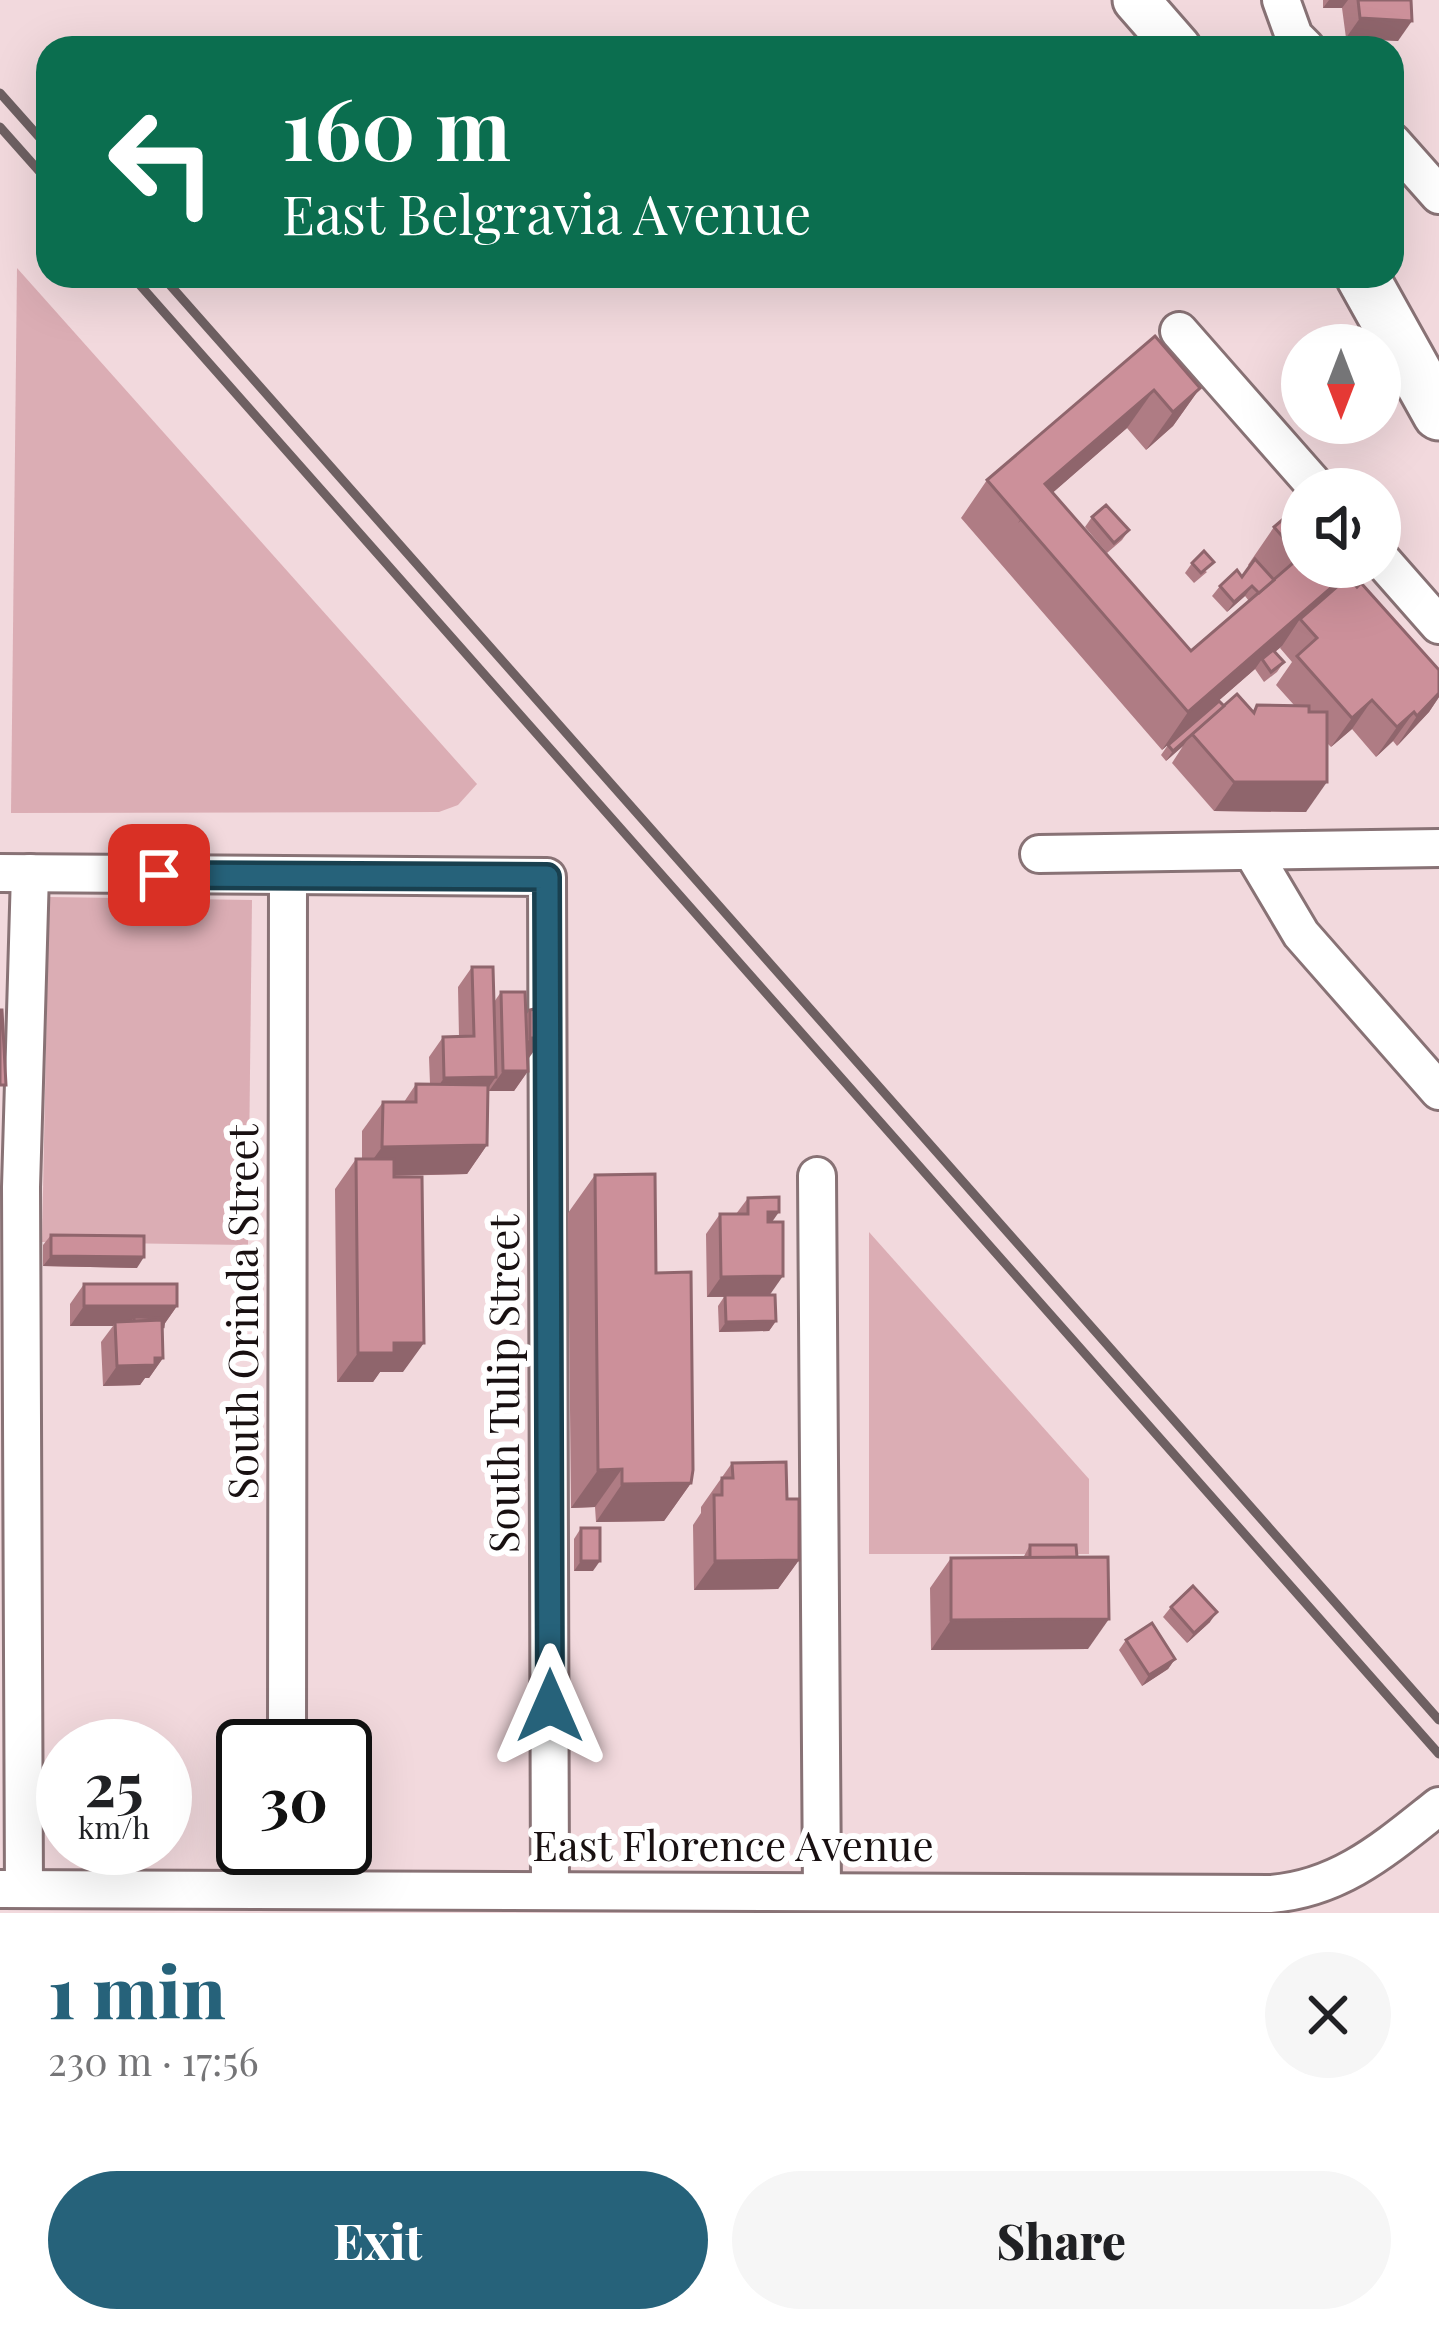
<!DOCTYPE html>
<html lang="en">
<head>
<meta charset="utf-8">
<style>
  body { margin:0; font-family:"Playfair Display",serif; background:#f6f6f6; color:#202124; height:100vh; display:flex; flex-direction:column; font-size:45px; white-space:nowrap }
  * { box-sizing:border-box; margin:0 }
  p { font-size:39px; color:#757577 }
  .icon { flex:none; width:66px; height:66px; fill:none; stroke:currentColor; stroke-width:2; stroke-linecap:round; stroke-linejoin:round }
  .map { position:relative; height:1913px; overflow:hidden }
  .panel { display:flex; flex-direction:column; background:#fff; flex:1 }
  .panel>* { flex:none }
  .guide { position:absolute; left:36px; top:36px; width:1368px; height:252px; border-radius:36px; box-shadow:0 12px 48px #0002; background:#0b6e4f; color:#fff; overflow:hidden }
  .needle { width:78px; rotate:180deg }
  .tools { position:absolute; left:1281px; top:324px; display:grid; gap:24px }
  .tools a { display:grid; place-items:center; width:120px; height:120px; border-radius:50%; background:#fff; box-shadow:0 12px 48px #0002; font-size:60px }
  .speed { position:absolute; left:36px; top:1719px; display:flex; gap:24px; font-size:60px; font-weight:700; text-align:center }
  .speed>* { display:grid; place-content:center; width:156px; height:156px; border-radius:50%; background:#fff; box-shadow:0 12px 48px #0002; line-height:1 }
  .speed small { font-size:30px; font-weight:400 }
  .speed .limit { border:6px solid #111; border-radius:18px; background:#fff; color:#111 }
  .pin { position:absolute; display:grid; place-items:center; width:102px; height:102px; color:#fff; margin:-51px; border-radius:24px; box-shadow:0 6px 18px #0006 }
  .me { position:absolute; width:132px; margin:-66px; rotate:0deg; stroke-linejoin:round; filter:drop-shadow(0 0 9px #0008) }
  .turn { display:flex; align-items:center; gap:42px; height:252px; padding:0 48px; font-size:54px }
  .turn .icon { width:156px; height:156px; stroke-width:2.5 }
  .turn b { display:block; font-size:84px; line-height:102px }
  .round { display:grid; place-items:center; flex:none; width:126px; height:126px; border-radius:63px; background:#f6f6f6 }
  .headline { display:flex; align-items:center; justify-content:space-between; height:204px; padding:0 48px }
  h1 { font-size:72px; font-weight:800; line-height:90px; color:#26627a }
  .button { display:flex; gap:24px; margin-top:auto; padding:24px 48px }
  .button a { flex:1; height:138px; border-radius:72px; background:#26627a; color:#fff; font-size:48px; font-weight:800; line-height:138px; text-align:center }
  .button a+a { background:#f6f6f6; color:#202124 }
  .map>svg:first-child { display:block }
  .green { fill:#dbadb4 }
  .lines { fill:none; stroke-linecap:round; stroke-linejoin:round }
  .minor-casing { stroke:#887275; stroke-width:42 }
  .major-casing { stroke:#887275; stroke-width:51 }
  .highway-casing { stroke:#887275; stroke-width:57 }
  .minor { stroke:#fff; stroke-width:36 }
  .major { stroke:#fff; stroke-width:45 }
  .highway { stroke:#fff; stroke-width:51 }
  .rail { stroke:#6e6062; stroke-width:9 }
  .wall { fill:#af7c84 }
  .shaded-wall { fill:#8f656c }
  .building { fill:#cc909a; stroke:#8f656c; stroke-width:3 }
  .route-casing { stroke:#19404f; stroke-width:30 }
  .route { stroke:#26627a; stroke-width:21 }
  .labels { text-anchor:middle; stroke-width:12; stroke-linejoin:round; paint-order:stroke }
  .street-label { font-size:42px; fill:#181011; stroke:#fff }
</style>
</head>
<body>
<div class="map">
<svg width="1439" height="1913" viewBox="0 0 1439 1913">
  <rect width="100%" height="100%" fill="#f2d9dd"/>
  <g class="green">
    <polygon points="17,268 477,784 458,805 439,812 11,813"/>
    <polygon points="49,897 252,900 248,1245 42,1242"/>
    <polygon points="869,1232 1089,1479 1089,1554 869,1554"/>
  </g>
  <g class="lines">
    <defs>
      <g id="minor">
        <polyline points="1281,0 1294,36 1306,48"/>
        <polyline points="1392,142 1439,195"/>
        <polyline points="1179,331 1318,489"/>
        <polyline points="1380,558 1439,625"/>
        <polyline points="1253,853 1301,934 1439,1091"/>
        <polyline points="1039,854 1439,848"/>
        <polyline points="0,873 547,877 550,1890"/>
        <polyline points="817,1176 822,1891"/>
        <polyline points="287,1746 288,877"/>
        <path d="M0 1889 1270 1894C1340 1889 1386 1848 1439 1806"/>
        <polyline points="24,1889 21,1187 30,873"/>
        <polyline points="287,1889 287,1848"/>
      </g>
      <polyline id="major" points="1136,0 1178,48"/>
      <polyline id="highway" points="1362,276 1439,414"/>
    </defs>
    <use href="#minor" class="minor-casing"/>
    <use href="#major" class="major-casing"/>
    <use href="#highway" class="highway-casing"/>
    <use href="#minor" class="minor"/>
    <use href="#major" class="major"/>
    <use href="#highway" class="highway"/>
    <g class="rail">
      <polyline points="0,93 48,147"/>
      <polyline points="0,127 48,181"/>
      <polyline points="132,276 1439,1754"/>
      <polyline points="162,276 1439,1720"/>
    </g>
  </g>
  <g class="wall">
    <polygon points="1323,0 1411,0 1398,41 1346,38 1342,8 1323,8"/>
    <polygon points="1155,336 1200,388 1173,426 1146,450 1127,428 1052,493 1191,651 1249,601 1245,596 1227,612 1212,596 1220,586 1242,577 1250,567 1248,565 1274,527 1357,567 1349,578 1439,670 1439,697 1429,712 1397,746 1393,741 1376,757 1352,729 1331,747 1327,743 1306,812 1214,811 1172,763 1183,746 1166,761 1161,755 1168,745 1224,706 1252,712 1257,705 1294,705 1276,685 1292,662 1280,648 1282,646 1275,652 1284,662 1277,672 1264,682 1255,669 1162,750 961,518 987,480"/>
    <polygon points="1092,517 1129,530 1122,540 1107,553 1085,527"/>
    <polygon points="1192,563 1207,572 1194,583 1185,573"/>
    <polygon points="472,967 494,1002 501,992 526,1015 530,1010 543,1007 527,1058 528,1071 514,1091 489,1091 487,1145 467,1174 394,1176 403,1372 380,1372 373,1382 337,1382 335,1189 356,1159 362,1159 362,1131 383,1102 404,1102 416,1084 430,1084 429,1057 443,1037 459,1037 458,987"/>
    <polygon points="595,1175 656,1273 691,1483 664,1521 596,1522 595,1507 571,1508 568,1213"/>
    <polygon points="748,1198 773,1222 770,1295 776,1321 769,1331 719,1332 718,1306 724,1297 707,1297 706,1234 720,1214 736,1214"/>
    <polygon points="51,1235 137,1268 43,1266 43,1245"/>
    <polygon points="84,1284 177,1306 163,1326 163,1358 149,1378 145,1378 140,1385 103,1386 101,1342 113,1326 70,1326 70,1304"/>
    <polygon points="732,1463 787,1499 799,1560 778,1589 694,1590 693,1525 701,1513 701,1507"/>
    <polygon points="581,1528 593,1571 574,1571 574,1539"/>
    <polygon points="1030,1545 1077,1557 1088,1649 931,1650 930,1588 951,1558 1023,1558"/>
    <polygon points="1171,1607 1210,1622 1187,1643 1163,1617"/>
    <polygon points="1126,1640 1175,1659 1168,1669 1142,1686 1119,1650"/>
  </g>
  <g class="shaded-wall">
    <polygon points="1329,0 1348,0 1342,8 1323,8"/>
    <polygon points="1360,18 1412,21 1398,41 1346,38"/>
    <polygon points="1200,388 1173,426 1146,450 1173,412"/>
    <polygon points="1154,390 1127,428 1018,523 1045,484"/>
    <polygon points="1357,567 1332,602 1300,619 1282,646 1263,662 1262,659 1255,669 1162,750 1188,712"/>
    <polygon points="1252,586 1245,596 1227,612 1234,602"/>
    <polygon points="1439,693 1439,697 1429,712 1397,746 1417,716"/>
    <polygon points="1372,700 1352,729 1331,747 1352,718"/>
    <polygon points="1414,712 1393,741 1376,757 1397,727"/>
    <polygon points="1190,736 1183,746 1166,761 1173,751"/>
    <polygon points="1234,782 1327,782 1306,812 1214,811"/>
    <polygon points="530,1038 543,1038 529,1058 516,1058"/>
    <polygon points="503,1071 528,1071 514,1091 489,1091"/>
    <polygon points="496,1077 482,1097 430,1098 444,1078"/>
    <polygon points="487,1145 467,1174 361,1176 382,1147"/>
    <polygon points="768,1212 779,1212 765,1232"/>
    <polygon points="51,1256 144,1257 137,1268 43,1266"/>
    <polygon points="783,1276 769,1296 707,1297 721,1277"/>
    <polygon points="84,1306 177,1306 163,1326 134,1317 128,1326 115,1322 113,1326 70,1326"/>
    <polygon points="776,1321 769,1331 719,1332 726,1322"/>
    <polygon points="394,1343 424,1343 403,1372 380,1372 373,1382 337,1382 358,1353"/>
    <polygon points="155,1358 163,1358 149,1378 145,1378 140,1385 103,1386 117,1366"/>
    <polygon points="622,1469 595,1507 571,1508 598,1470"/>
    <polygon points="691,1483 664,1521 596,1522 622,1484"/>
    <polygon points="799,1560 778,1589 694,1590 715,1561"/>
    <polygon points="581,1561 600,1561 593,1571 574,1571"/>
    <polygon points="1217,1612 1210,1622 1187,1643 1194,1633"/>
    <polygon points="1109,1619 1088,1649 931,1650 951,1620"/>
    <polygon points="1175,1659 1168,1669 1142,1686 1149,1675"/>
  </g>
  <g class="building">
    <polygon points="1358,0 1411,0 1412,21 1360,18"/>
    <polygon points="1155,336 1200,388 1173,412 1154,390 1045,484 1191,651 1300,557 1274,527 1302,503 1302,567 1355,567 1188,712 987,480"/>
    <polygon points="1106,505 1129,530 1114,543 1092,517"/>
    <polygon points="1204,551 1214,562 1201,573 1192,563"/>
    <polygon points="1255,559 1274,580 1259,593 1252,586 1234,602 1220,586 1237,570 1242,577"/>
    <polygon points="1348,577 1357,587 1361,583 1439,670 1439,693 1417,716 1414,712 1397,727 1372,700 1352,718 1297,656 1317,638 1300,619"/>
    <polygon points="1273,650 1284,662 1271,672 1262,659"/>
    <polygon points="1237,694 1254,713 1257,705 1309,706 1309,712 1327,712 1327,782 1234,782 1192,734"/>
    <polygon points="1219,701 1224,706 1173,751 1168,745"/>
    <polygon points="472,967 493,967 496,1077 444,1078 443,1037 474,1036"/>
    <polygon points="501,992 525,992 528,1071 503,1071"/>
    <polygon points="543,1007 543,1038 530,1038 530,1010"/>
    <polygon points="0,1010 2,1010 6,1085 0,1085"/>
    <polygon points="416,1084 488,1085 487,1145 382,1147 383,1102 416,1102"/>
    <polygon points="356,1159 394,1159 394,1177 422,1177 424,1343 394,1343 394,1353 358,1353"/>
    <polygon points="655,1174 656,1273 691,1272 693,1470 691,1483 622,1484 622,1469 598,1470 595,1175"/>
    <polygon points="779,1197 779,1212 768,1212 768,1222 783,1222 783,1276 721,1277 720,1214 748,1214 748,1198"/>
    <polygon points="51,1235 144,1236 144,1257 51,1256"/>
    <rect x="84" y="1284" width="93" height="22"/>
    <polygon points="725,1295 775,1295 776,1321 726,1322"/>
    <polygon points="134,1317 164,1318 163,1328 162,1320 134,1321"/>
    <polygon points="162,1320 163,1358 155,1358 155,1365 117,1366 115,1322"/>
    <polygon points="786,1462 787,1499 799,1499 799,1560 715,1561 714,1495 722,1495 722,1478 733,1478 732,1463"/>
    <rect x="581" y="1528" width="19" height="33"/>
    <polygon points="1030,1545 1076,1545 1077,1557 1030,1558"/>
    <polygon points="1108,1557 1109,1619 951,1620 951,1558"/>
    <polygon points="1193,1586 1217,1612 1194,1633 1171,1607"/>
    <polygon points="1152,1623 1175,1659 1149,1675 1126,1640"/>
  </g>
  <g class="lines">
    <defs>
      <polyline id="route" points="159,875 547,877 550,1706"/>
    </defs>
    <use href="#route" class="route-casing"/>
    <use href="#route" class="route"/>
  </g>
  <g class="labels">
    <g class="street-label">
      <text transform="translate(243 1312) rotate(-90)" y="15">South Orinda Street</text>
      <text transform="translate(504 1384) rotate(-90)" y="15">South Tulip Street</text>
      <text x="733" y="1861">East Florence Avenue</text>
    </g>
  </g>
</svg>
<div class="tools">
<a><svg class="needle" viewBox="-14 -14 28 28"><path d="M0-13l5 13h-10z" fill="#e53935"/><path d="M0 13l5-13h-10z" fill="#757577"/></svg></a>
<a><svg class="icon" aria-label="sound" viewBox="0 0 24 24"><path d="M4 9h4l5-4v14l-5-4H4zM17 9q2 3 0 6"/></svg></a>
</div>
<div class="speed"><div>25<small>km/h</small></div><div class="limit">30</div></div>
<div class="pin" style="left:159px;top:875px;background:#d93025"><svg class="icon" aria-label="arrive" viewBox="0 0 24 24"><path d="M6 21V4h12l-3 4 3 4H6"/></svg></div>
<svg class="me" style="left:550px;top:1706px" viewBox="-20 -20 40 40"><path d="M0-17L14 15 0 8-14 15z" fill="#26627a" stroke="#fff" stroke-width="4"/></svg>
<div class="guide">
<div class="turn"><svg class="icon" aria-label="left" viewBox="0 0 24 24"><path d="M17 20v-9H6M10 6l-5 5 5 5"/></svg><div><b>160 m</b>East Belgravia Avenue</div></div>
</div>
</div>
<section class="panel">
<div class="headline"><div><h1>1 min</h1><p>230 m · 17:56</p></div><a class="round"><svg class="icon" aria-label="close" viewBox="0 0 24 24"><path d="M6 6l12 12M18 6L6 18"/></svg></a></div>
<div class="button"><a>Exit</a><a>Share</a></div>
</section>
</body>
</html>
